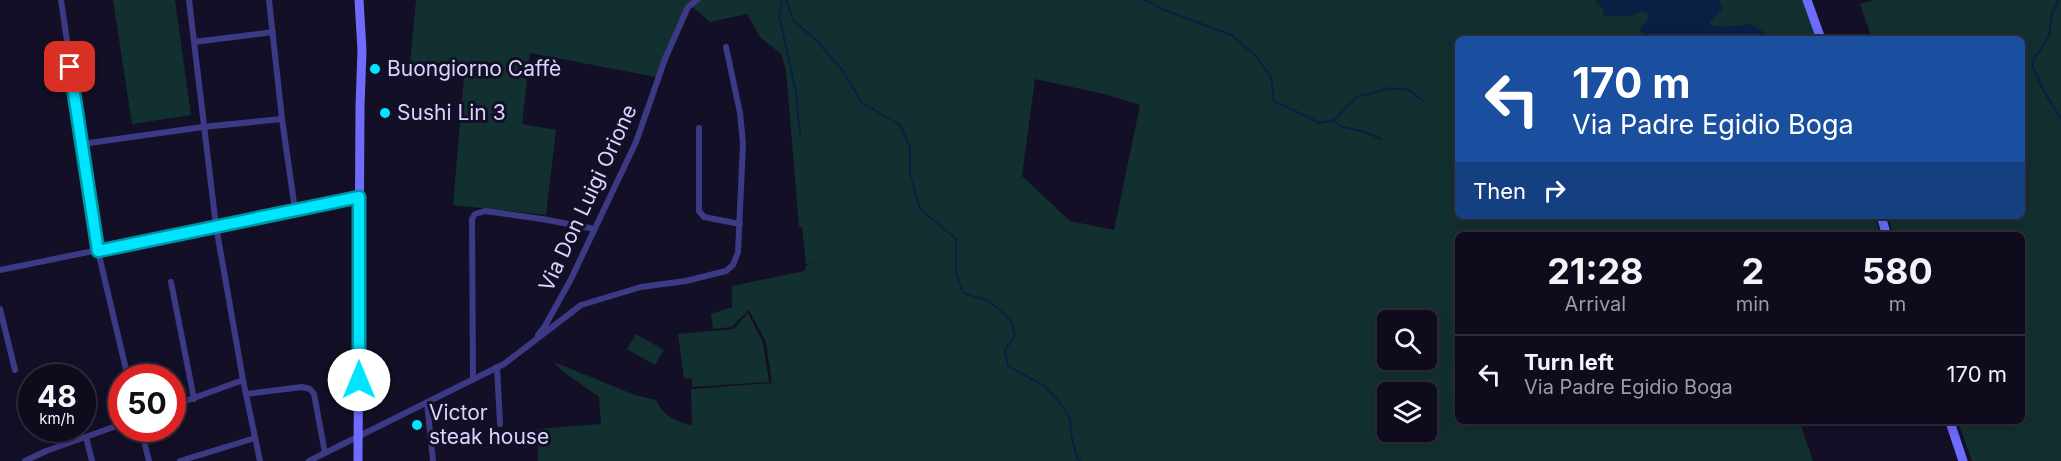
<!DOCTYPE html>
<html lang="en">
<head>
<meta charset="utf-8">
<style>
  body { margin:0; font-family:Inter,sans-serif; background:#171425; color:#f1f3f6; height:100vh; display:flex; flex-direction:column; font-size:22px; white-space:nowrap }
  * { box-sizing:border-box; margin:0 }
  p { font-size:20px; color:#9b9ba3 }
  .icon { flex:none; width:33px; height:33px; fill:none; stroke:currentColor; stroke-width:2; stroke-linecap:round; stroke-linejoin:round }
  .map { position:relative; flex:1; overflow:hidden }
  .panel { position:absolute; left:1455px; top:232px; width:570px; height:192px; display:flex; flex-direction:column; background:#0e0b1c; border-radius:9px; box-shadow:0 3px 15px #0003,0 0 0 2px #2e2b3b }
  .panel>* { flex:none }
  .banner { position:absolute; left:1455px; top:36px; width:570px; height:183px; border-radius:9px; box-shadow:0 3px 15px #0003,0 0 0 2px #2e2b3b; background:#1a4fa0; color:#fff; overflow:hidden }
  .buttons { position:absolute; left:1377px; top:310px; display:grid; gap:12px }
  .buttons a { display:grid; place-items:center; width:60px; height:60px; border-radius:9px; background:#0e0b1c; box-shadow:0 3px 15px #0003,0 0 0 2px #2e2b3b; font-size:30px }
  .speed { position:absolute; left:18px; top:364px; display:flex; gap:12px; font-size:30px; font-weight:700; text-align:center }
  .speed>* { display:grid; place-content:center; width:78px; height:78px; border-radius:50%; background:#0e0b1c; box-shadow:0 3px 15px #0003,0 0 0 2px #2e2b3b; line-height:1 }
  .speed small { font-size:15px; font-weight:400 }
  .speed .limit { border:9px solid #d22; background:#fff; color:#111 }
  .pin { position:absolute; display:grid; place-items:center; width:51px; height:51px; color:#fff; margin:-26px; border-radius:12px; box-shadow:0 3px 9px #0006 }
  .me { position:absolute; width:66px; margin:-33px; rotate:0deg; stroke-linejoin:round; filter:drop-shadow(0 0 4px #0008) }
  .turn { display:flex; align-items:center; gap:21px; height:126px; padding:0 18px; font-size:27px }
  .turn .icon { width:78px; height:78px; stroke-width:2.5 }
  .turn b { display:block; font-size:42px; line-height:51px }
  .then { display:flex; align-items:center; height:57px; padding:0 18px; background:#0003; gap:12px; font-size:22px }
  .eta { display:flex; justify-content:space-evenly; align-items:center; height:102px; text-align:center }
  .eta b { font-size:36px; font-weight:700; line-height:42px }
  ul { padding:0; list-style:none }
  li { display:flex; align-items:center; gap:18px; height:78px; padding:0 18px; border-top:2px solid #2e2b3b }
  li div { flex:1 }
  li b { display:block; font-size:22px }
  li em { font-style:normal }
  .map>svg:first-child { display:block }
  .green { fill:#12302f; fill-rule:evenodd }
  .water { fill:#0a1f44 }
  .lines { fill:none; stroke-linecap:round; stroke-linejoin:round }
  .stream { stroke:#0a1f44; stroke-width:2 }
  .street { stroke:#3d3a85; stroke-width:6 }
  .secondary { stroke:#6f6bff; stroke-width:9 }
  .route-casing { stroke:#0095a6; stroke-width:15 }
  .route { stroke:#00e5ff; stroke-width:10 }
  .poi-dot { fill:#00e5ff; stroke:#130f26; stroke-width:2 }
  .labels { text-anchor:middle; stroke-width:6; stroke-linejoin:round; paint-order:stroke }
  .poi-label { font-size:21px; fill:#d9d4ff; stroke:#130f26; text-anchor:start }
  .street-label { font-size:21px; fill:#d9d4ff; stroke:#130f26 }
</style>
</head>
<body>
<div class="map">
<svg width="2061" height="461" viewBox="0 0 2061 461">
  <rect width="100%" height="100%" fill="#130f26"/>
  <g class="green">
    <polygon points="113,0 175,0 191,115 132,124"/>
    <path d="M416 0H1595L1603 8 1632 15 1643 11 1651 16 1647 39H1458V216H1875L1881 235 1458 236V422H1800L1813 461H538L537 429 601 424 599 397 562 371 554 362 635 395 656 400C664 416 675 422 692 425L691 389 772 383 766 342 749 310 731 327 713 329 711 314 732 307V286L804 271 807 265 813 263 806 264 802 227H799L786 70 781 54 760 37 747 14 710 22 689 4 656 77 530 53 522 124 556 130 546 215 453 205 464 77 409 73ZM1035 79 1104 94 1140 105 1114 230 1070 221 1022 176ZM1388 321H1426V360H1388ZM1388 393H1426V432H1388Z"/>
    <polygon points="1719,0 1804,0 1817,39 1769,39 1765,33 1743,26 1723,27 1711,26 1709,22 1722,9"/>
    <polygon points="1874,0 2061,0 2061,461 1972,461 1958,422 2022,422 2022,236 1894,235 1887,216 2022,216 2022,39 1872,39 1860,4"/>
    <polygon points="748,313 763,342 769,382 692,387 692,379 684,378 678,334 734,329"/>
    <polygon points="636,334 664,350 655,365 627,349"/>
  </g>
  <path class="water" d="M1595 0H1719L1722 9 1709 22 1711 26C1722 27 1739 29 1747 23L1766 33 1769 39H1657L1655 37 1647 39 1640 29 1650 16 1643 11C1629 17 1618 17 1603 16V8Z"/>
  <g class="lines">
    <g class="stream">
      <polyline points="782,0 779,15 796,92 800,135"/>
      <polyline points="786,0 793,20 819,43 843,71 862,103 900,125 910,147 910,173 920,209 956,239 956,273 963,293 989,301 1010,319 1015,335 1005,350 1008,366 1046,387 1061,404 1070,419 1071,434 1077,458 1080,461"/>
      <polyline points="1145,0 1162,9 1231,35 1256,56 1271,77 1274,101 1320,123 1334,120 1356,97 1390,88 1409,90 1424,102"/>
      <polyline points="2059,0 2052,13 2049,36 2033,61 2033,68 2045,93 2061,119"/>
      <polyline points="1334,120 1340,126 1365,132 1381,139"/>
    </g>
    <g class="street">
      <polyline points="61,0 98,251 128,378"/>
      <polyline points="189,0 216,226 243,380 260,461"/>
      <polyline points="269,0 282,119 295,210"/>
      <polyline points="194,42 273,32"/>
      <polyline points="699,128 699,211 704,217 740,224"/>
      <polyline points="82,144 203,127 282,119"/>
      <polyline points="0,270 359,197"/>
      <polyline points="171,282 194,399"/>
      <polyline points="0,309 15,370"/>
      <polyline points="538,335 545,326 571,279 636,142 665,59 688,7 697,0"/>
      <polyline points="497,367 500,424"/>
      <polyline points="473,380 472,219 475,214 485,211 542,219 595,229"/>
      <polyline points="246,394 302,387 310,389 314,394 325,453"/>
      <polyline points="427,403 433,461"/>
      <polyline points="172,406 243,380"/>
      <polyline points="141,429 149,461"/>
      <polyline points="86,437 92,461"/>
      <polyline points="25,461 46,451 122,424"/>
      <polyline points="180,461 255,438"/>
      <polyline points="309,461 504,364 581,305 641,287 686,281 726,271 733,265 738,252 743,144 740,113 726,47"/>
    </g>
    <g class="secondary">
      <polyline points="1807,0 1821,39"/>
      <polyline points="1881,216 1887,236"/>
      <polyline points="1950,422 1963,461"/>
      <polyline points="358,461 360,107 362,50 359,0"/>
    </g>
  </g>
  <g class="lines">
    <defs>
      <polyline id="route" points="70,67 98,251 359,197 359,380"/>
    </defs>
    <use href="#route" class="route-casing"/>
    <use href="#route" class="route"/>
  </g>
  <g class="poi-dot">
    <circle cx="375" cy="69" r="6"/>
    <circle cx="385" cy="113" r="6"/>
    <circle cx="417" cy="425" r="6"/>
  </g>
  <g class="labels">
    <g class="poi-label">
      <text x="387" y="76">Buongiorno Caffè</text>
      <text x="397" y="120">Sushi Lin 3</text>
      <text x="429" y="420">Victor<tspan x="429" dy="24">steak house</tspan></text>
    </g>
    <g class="street-label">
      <text transform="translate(588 198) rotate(-65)" y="7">Via Don Luigi Orione</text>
    </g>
  </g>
</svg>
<div class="buttons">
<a><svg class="icon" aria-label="search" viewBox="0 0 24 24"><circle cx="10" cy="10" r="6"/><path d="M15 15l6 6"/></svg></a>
<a><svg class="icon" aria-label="layers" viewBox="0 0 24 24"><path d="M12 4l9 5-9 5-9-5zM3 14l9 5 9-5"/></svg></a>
</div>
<div class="speed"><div>48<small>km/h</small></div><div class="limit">50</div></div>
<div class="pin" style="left:70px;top:67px;background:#d93025"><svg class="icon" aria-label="arrive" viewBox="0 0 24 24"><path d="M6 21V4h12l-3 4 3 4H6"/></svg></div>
<svg class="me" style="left:359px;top:380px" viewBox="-20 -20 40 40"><circle r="19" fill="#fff"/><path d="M0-13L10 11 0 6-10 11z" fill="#00e5ff"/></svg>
<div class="banner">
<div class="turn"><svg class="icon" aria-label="left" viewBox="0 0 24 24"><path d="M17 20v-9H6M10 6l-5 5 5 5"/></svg><div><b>170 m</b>Via Padre Egidio Boga</div></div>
<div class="then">Then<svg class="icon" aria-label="right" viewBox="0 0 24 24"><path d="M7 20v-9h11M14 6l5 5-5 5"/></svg></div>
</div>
<section class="panel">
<div class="eta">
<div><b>21:28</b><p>Arrival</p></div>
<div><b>2</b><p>min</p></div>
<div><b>580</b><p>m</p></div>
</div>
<ul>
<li><svg class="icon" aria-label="left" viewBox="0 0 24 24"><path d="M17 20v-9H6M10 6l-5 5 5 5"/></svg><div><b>Turn left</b><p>Via Padre Egidio Boga</p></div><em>170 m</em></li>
</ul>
</section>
</div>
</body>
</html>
